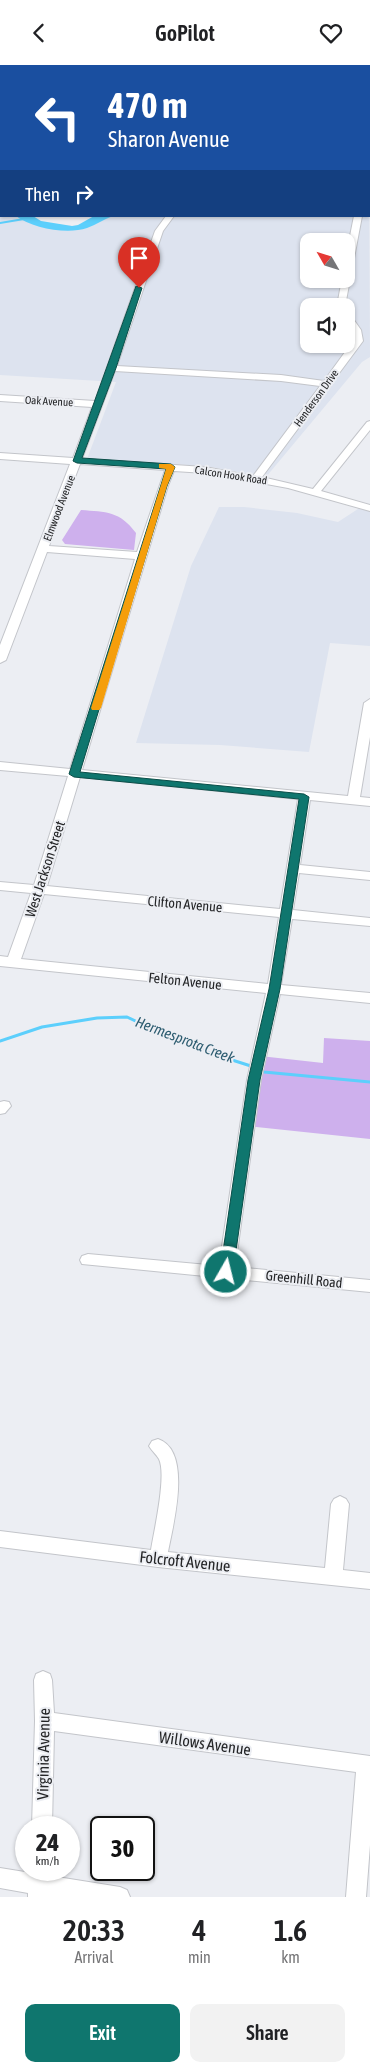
<!DOCTYPE html>
<html lang="en">
<head>
<meta charset="utf-8">
<style>
  body { margin:0; font-family:"Asap Condensed",sans-serif; background:#f2f2f2; color:#202124; height:100vh; display:flex; flex-direction:column; font-size:19px; white-space:nowrap }
  * { box-sizing:border-box; margin:0 }
  p { font-size:16px; color:#757577 }
  .icon { flex:none; width:28px; height:28px; fill:none; stroke:currentColor; stroke-width:2; stroke-linecap:round; stroke-linejoin:round }
  .map { position:relative; height:1832px; overflow:hidden }
  .details { display:flex; flex-direction:column; background:#fff; flex:1 }
  .details>* { flex:none }
  .banner { position:absolute; left:0px; top:0px; width:370px; height:152px; box-shadow:0 1px 4px #0004; background:#1a4fa0; color:#fff; overflow:hidden }
  .needle { width:32px; rotate:309deg }
  .fabs { position:absolute; left:300px; top:168px; display:grid; gap:10px }
  .fabs a { display:grid; place-items:center; width:55px; height:55px; border-radius:10px; background:#fff; box-shadow:0 1px 4px #0004; font-size:25px }
  .speed { position:absolute; left:15px; top:1751px; display:flex; gap:10px; font-size:25px; font-weight:700; text-align:center }
  .speed>* { display:grid; place-content:center; width:65px; height:65px; border-radius:50%; background:#fff; box-shadow:0 1px 4px #0004; line-height:1 }
  .speed small { font-size:12px; font-weight:400 }
  .speed .limit { border:2px solid #111; border-radius:8px; background:#fff; color:#111 }
  .pin { position:absolute; display:grid; place-items:center; width:42px; height:42px; color:#fff; margin:-51px -21px; border-radius:50% 50% 50% 0; rotate:-45deg; box-shadow:0 0 5px #0007 }
  .pin .icon { rotate:45deg }
  .me { position:absolute; width:55px; margin:-28px; rotate:8deg; stroke-linejoin:round; filter:drop-shadow(0 0 4px #0008) }
  .turn { display:flex; align-items:center; gap:18px; height:105px; padding:0 25px; font-size:22px }
  .turn .icon { width:65px; height:65px; stroke-width:2.5 }
  .turn b { display:block; font-size:35px; line-height:42px }
  .then { display:flex; align-items:center; height:48px; padding:0 25px; background:#0003; gap:10px; font-size:19px }
  .eta { display:flex; justify-content:space-evenly; align-items:center; height:85px; text-align:center }
  .eta b { font-size:30px; font-weight:600; line-height:35px }
  .primary-button { display:flex; gap:10px; margin-top:auto; padding:10px 25px }
  .primary-button a { flex:1; height:58px; border-radius:10px; background:#0f766e; color:#fff; font-size:20px; font-weight:600; line-height:58px; text-align:center }
  .primary-button a+a { background:#f2f2f2; color:#202124 }
  header { display:flex; justify-content:space-between; align-items:center; height:65px; padding:0 25px; background:#fff; font-size:22px; font-weight:600 }
  .map>svg:first-child { display:block }
  .built { fill:#dde3ef; fill-rule:evenodd }
  .green { fill:#ceb0ed }
  .water { fill:#5ccffc }
  .lines { fill:none; stroke-linecap:round; stroke-linejoin:round }
  .stream-far1 { stroke:#5ccffc; stroke-width:2 }
  .stream { stroke:#5ccffc; stroke-width:3 }
  .minor-casing { stroke:#c3c5ca; stroke-width:2 }
  .minor { fill:#fff; fill-rule:evenodd }
  .rail-casing { stroke:#515255; stroke-width:3 }
  .rail { stroke:#eceef3; stroke-width:2; stroke-dasharray:5.5; stroke-linecap:butt }
  .route { fill:#0f766e; stroke:#0a4d48 }
  .slow { fill:#f59e0b }
  .labels { text-anchor:middle; stroke-width:4; stroke-linejoin:round; paint-order:stroke }
  .far-street-label { font-size:11px; fill:#242527; stroke:#eceef3 }
  .street-label { font-size:14px; fill:#242527; stroke:#eceef3 }
  .water-label { font-size:15px; font-style:italic; fill:#2d5c70; stroke:#eceef3 }
  .near-street-label { font-size:16px; fill:#242527; stroke:#eceef3 }
</style>
</head>
<body>
<header><svg class="icon" aria-label="back" viewBox="0 0 24 24"><path d="M15 5l-7 7 7 7"/></svg>GoPilot<svg class="icon" aria-label="heart" viewBox="0 0 24 24"><path d="M12 20l-8-8c-3-5 5-10 8-4 3-6 11-1 8 4z"/></svg></header>
<div class="map">
<svg width="370" height="1832" viewBox="0 0 370 1832">
  <rect width="100%" height="100%" fill="#eceef3"/>
  <g class="built">
    <path d="M369 74 370 292 362 297 266 412 206 401 87 394 116 317 0 310V137L1 151H27L39 157 80 162 103 151H369ZM309 176H346V214H309ZM309 241H346V279H309Z"/>
    <polygon points="219,442 244,442 297,448 338,457 361,442 370,445 370,581 330,578 309,687 220,680 136,678 191,501"/>
  </g>
  <g class="green">
    <path d="M81 445C106 447 120 446 136 468L134 485 65 479 62 475Z"/>
    <polygon points="324,973 370,976 370,1074 248,1061 260,991 323,998"/>
  </g>
  <path class="water" d="M16 151H33L41 156 72 161 78 160 94 151H113C104 154 96 160 87 163 67 170 32 163 16 151Z"/>
  <g class="lines">
    <polyline class="stream-far1" points="0,158 24,154"/>
    <g class="stream">
      <polyline points="0,976 42,962 97,953 127,952 152,964 180,971 207,987 254,1002"/>
      <polyline points="259,1004 264,1007 370,1017"/>
    </g>
    <defs>
      <g id="minor">
        <rect x="39" y="0" width="9" height="1"/>
        <rect x="172" y="0" width="9" height="1"/>
        <rect x="249" y="0" width="9" height="1"/>
        <rect x="0" y="8" width="1" height="5"/>
        <rect x="369" y="8" width="1" height="4"/>
        <rect x="369" y="28" width="1" height="4"/>
        <rect x="369" y="49" width="1" height="4"/>
        <path d="M166 151H174L163 166 117 301 281 310 324 316 353 276C353 265 346 258 346 247L349 248 361 265 363 276 262 412 313 424 367 357 370 356V365L321 426 370 440V446L288 423 205 408 174 406 168 421 82 705 348 731 364 638 370 634V672L360 732 370 733V741L310 735 300 800 370 807V815L299 808 293 845 370 853V861L292 854 281 920 370 928V938L280 929 261 1015 235 1202 370 1215V1227L82 1199 80 1195 82 1191 88 1189 219 1201 247 1015 266 928 0 901V891L8 892 31 828 0 825V817L34 820 68 711 0 705V697L70 704 135 494 47 487 6 595 0 598V580L70 399 0 394V388L73 393 92 342 0 336V330L95 336 155 166ZM115 306 281 316 320 321 253 411 205 402 82 394ZM80 399 165 405 137 487 49 481ZM80 712 298 734 280 844 47 821ZM44 829 279 852 268 919 21 894Z"/>
        <polygon points="354,151 362,151 345,241 337,241 342,214 346,214 346,191"/>
        <polygon points="4,1036 9,1037 11,1041 5,1048 0,1049 0,1037"/>
        <path d="M158 1374C193 1386 173 1460 168 1487L325 1503 331 1439 334 1434 340 1431 346 1434 349 1439 343 1505 370 1508V1524L158 1502 0 1482V1466L151 1485C154 1466 167 1410 159 1394 156 1389 152 1386 149 1381L152 1376Z"/>
        <polygon points="43,1606 50,1609 52,1615 54,1648 370,1691 370,1780 366,1832 346,1832 356,1707 54,1666 52,1762 32,1762 35,1656 34,1615 36,1609"/>
        <polygon points="0,1803 31,1808 31,1805 51,1805 51,1811 120,1822 127,1825 130,1832 28,1832 28,1828 0,1823"/>
      </g>
    </defs>
    <use href="#minor" class="minor-casing"/>
    <use href="#minor" class="minor"/>
    <defs>
      <g id="rail">
        <polyline points="79,1 81,0"/>
        <polyline points="0,67 1,65"/>
        <polyline points="0,78 1,76"/>
      </g>
    </defs>
    <use href="#rail" class="rail-casing"/>
    <use href="#rail" class="rail"/>
  </g>
  <polygon class="route" points="136,221 142,223 116,303 82,393 171,399 175,402 167,421 80,707 304,729 309,732 280,924 260,1015 233,1207 231,1210 222,1210 220,1207 248,1015 269,924 299,734 74,712 69,709 166,404 77,398 73,396"/>
  <polygon class="slow" points="159,399 171,399 175,402 167,421 101,643 99,645 92,645 91,643 166,404 159,403"/>
  <g class="labels">
    <g class="far-street-label">
      <text transform="translate(316 333) rotate(-54)" y="4">Henderson Drive</text>
      <text transform="translate(49 336) rotate(3)" y="4">Oak Avenue</text>
      <text transform="translate(231 410) rotate(9)" y="4">Calcon Hook Road</text>
      <text transform="translate(59 443) rotate(-69)" y="4">Elmwood Avenue</text>
    </g>
    <g class="street-label">
      <text transform="translate(45 804) rotate(-72)" y="5">West Jackson Street</text>
      <text transform="translate(185 839) rotate(5)" y="5">Clifton Avenue</text>
      <text transform="translate(185 916) rotate(6)" y="5">Felton Avenue</text>
      <text transform="translate(304 1214) rotate(6)" y="5">Greenhill Road</text>
    </g>
    <g class="water-label">
      <text transform="translate(185 975) rotate(21)" y="5">Hermesprota Creek</text>
    </g>
    <g class="near-street-label">
      <text transform="translate(185 1496) rotate(6)" y="6">Folcroft Avenue</text>
      <text transform="translate(205 1678) rotate(8)" y="6">Willows Avenue</text>
      <text transform="translate(43 1689) rotate(-89)" y="6">Virginia Avenue</text>
    </g>
  </g>
</svg>
<div class="fabs">
<a><svg class="needle" viewBox="-14 -14 28 28"><path d="M0-13l5 13h-10z" fill="#e53935"/><path d="M0 13l5-13h-10z" fill="#757577"/></svg></a>
<a><svg class="icon" aria-label="sound" viewBox="0 0 24 24"><path d="M4 9h4l5-4v14l-5-4H4zM17 9q2 3 0 6"/></svg></a>
</div>
<div class="speed"><div>24<small>km/h</small></div><div class="limit">30</div></div>
<div class="pin" style="left:139px;top:223px;background:#d93025"><svg class="icon" aria-label="arrive" viewBox="0 0 24 24"><path d="M6 21V4h12l-3 4 3 4H6"/></svg></div>
<svg class="me" style="left:226px;top:1207px" viewBox="-20 -20 40 40"><circle r="17" fill="#0f766e" stroke="#fff" stroke-width="3"/><path d="M0-11L8 9 0 5-8 9z" fill="#fff"/></svg>
<div class="banner">
<div class="turn"><svg class="icon" aria-label="left" viewBox="0 0 24 24"><path d="M17 20v-9H6M10 6l-5 5 5 5"/></svg><div><b>470 m</b>Sharon Avenue</div></div>
<div class="then">Then<svg class="icon" aria-label="right" viewBox="0 0 24 24"><path d="M7 20v-9h11M14 6l5 5-5 5"/></svg></div>
</div>
</div>
<section class="details">
<div class="eta">
<div><b>20:33</b><p>Arrival</p></div>
<div><b>4</b><p>min</p></div>
<div><b>1.6</b><p>km</p></div>
</div>
<div class="primary-button"><a>Exit</a><a>Share</a></div>
</section>
</body>
</html>
